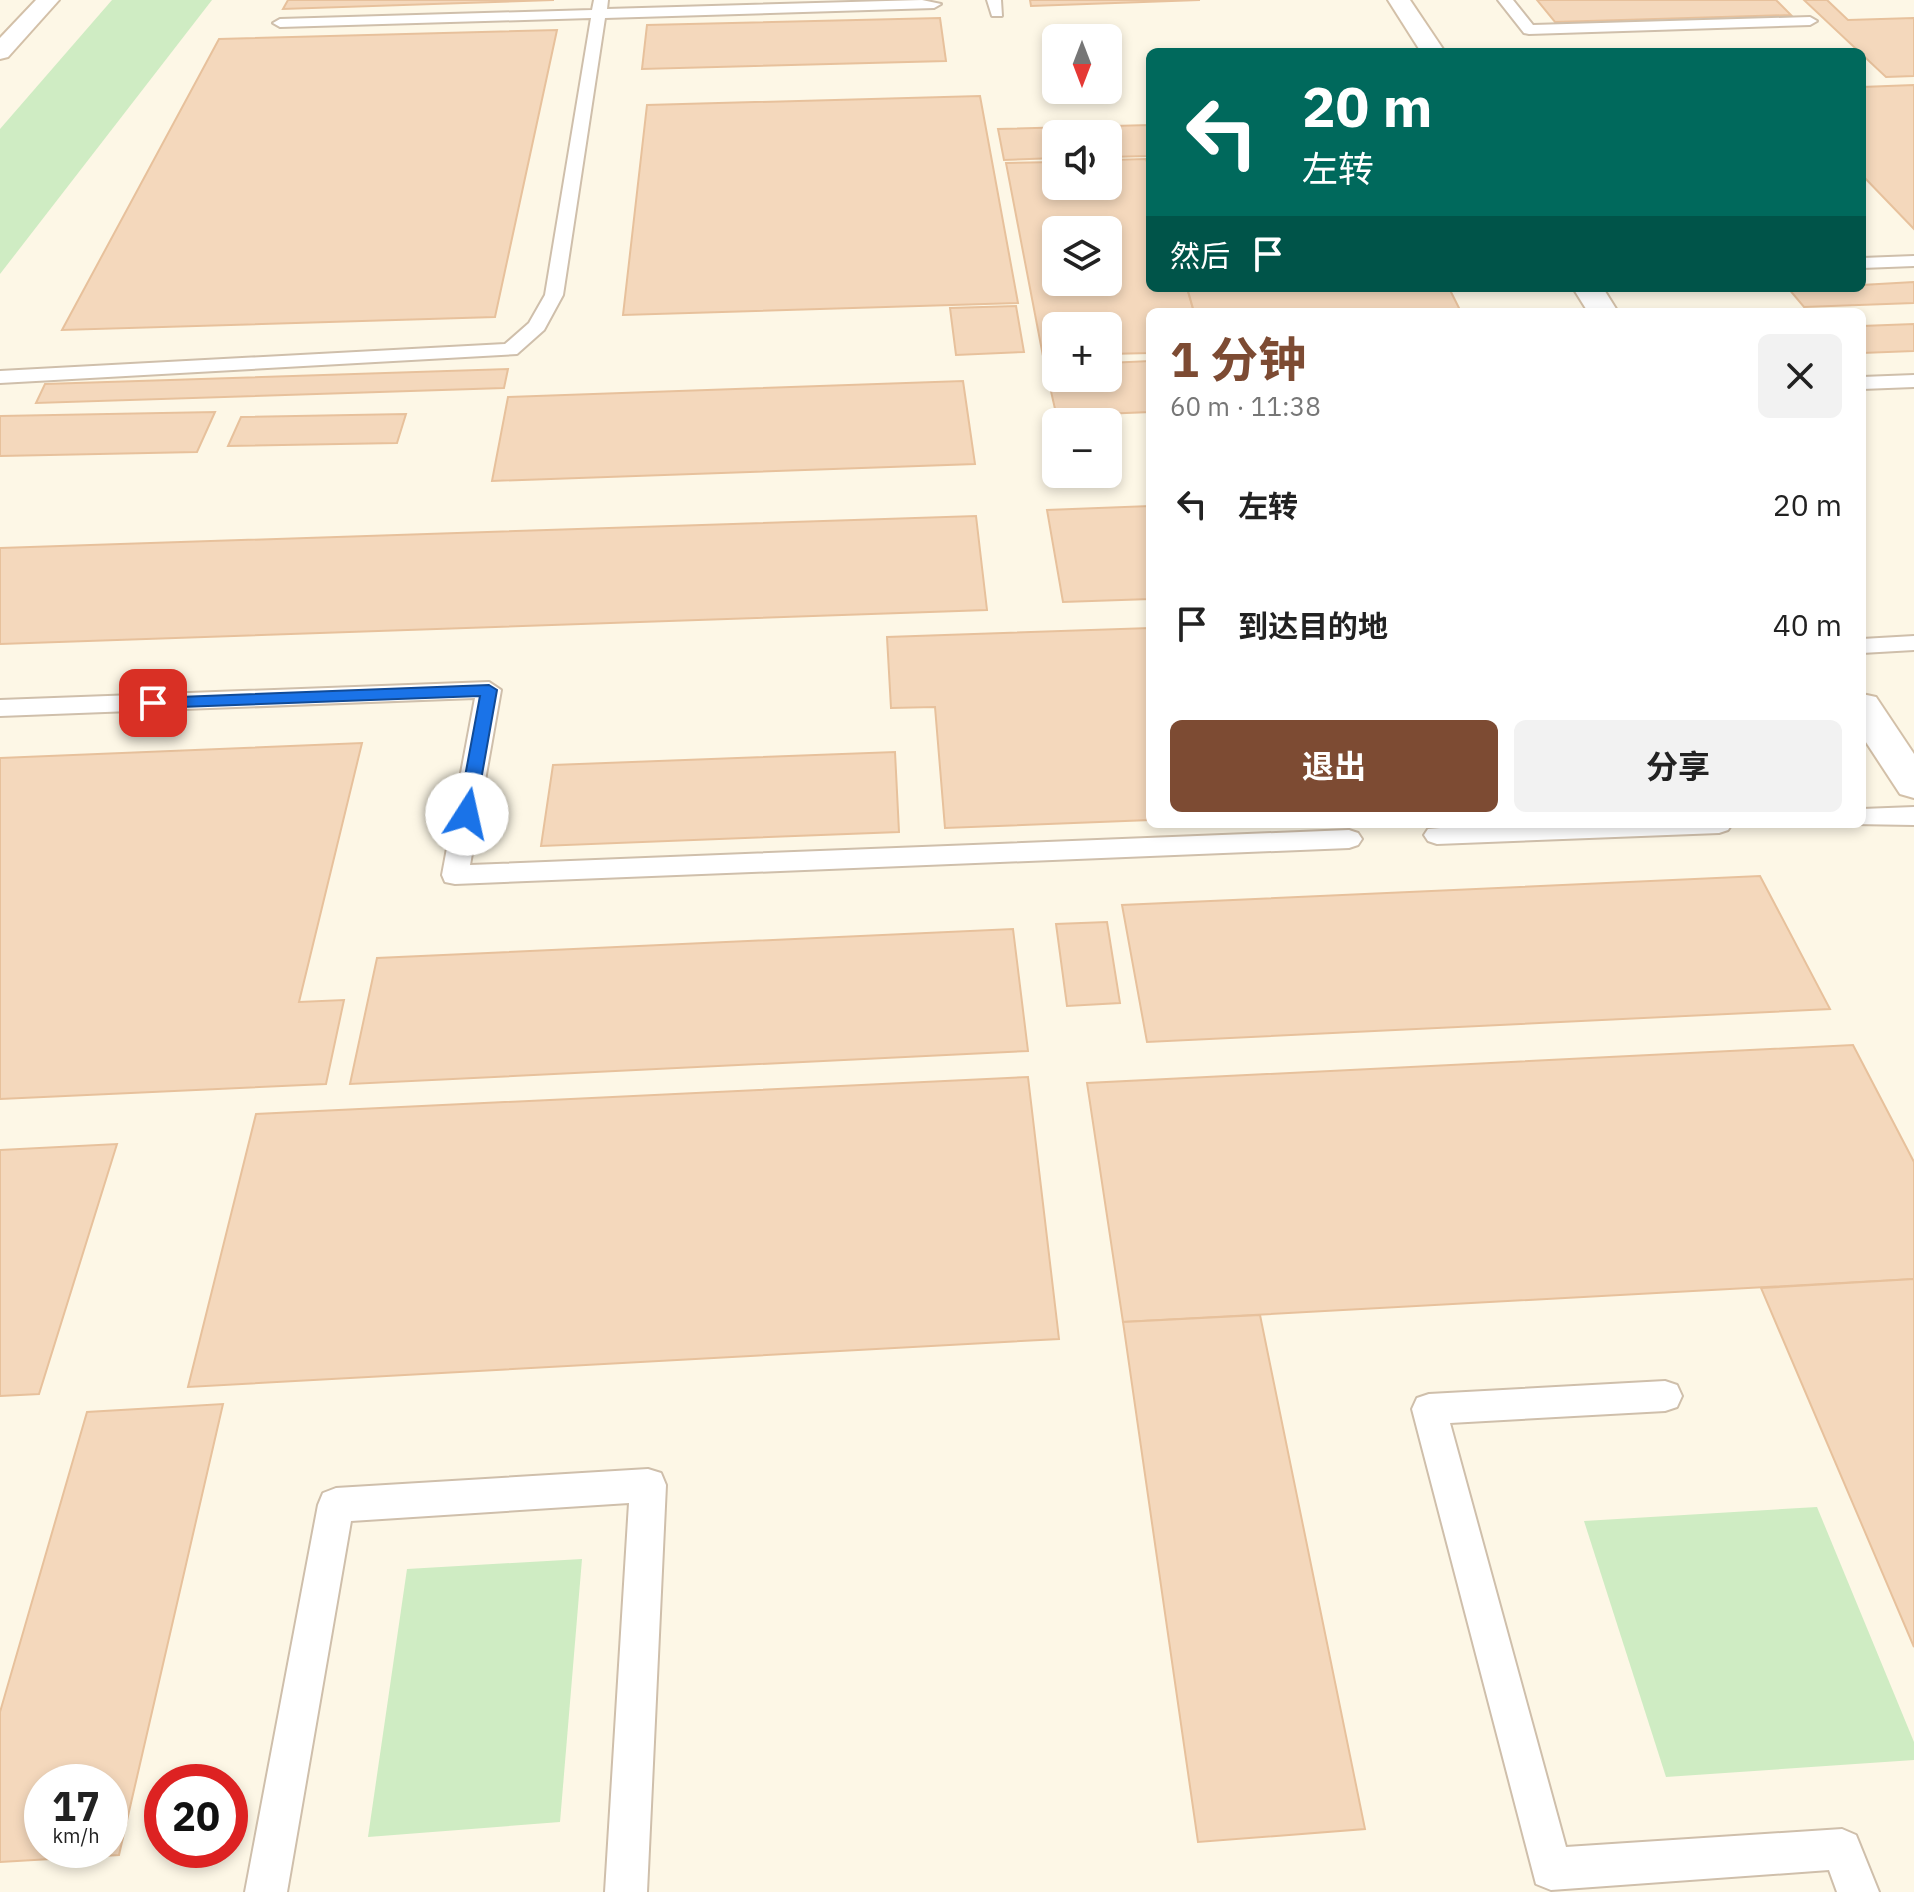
<!DOCTYPE html>
<html lang="zh">
<head>
<meta charset="utf-8">
<style>
  body { margin:0; font-family:"IBM Plex Sans","Noto Sans SC",sans-serif; background:#f2f2f2; color:#222; height:100vh; display:flex; flex-direction:column; font-size:30px; white-space:nowrap }
  * { box-sizing:border-box; margin:0 }
  p { font-size:26px; color:#767676 }
  .icon { flex:none; width:44px; height:44px; fill:none; stroke:currentColor; stroke-width:2; stroke-linecap:round; stroke-linejoin:round }
  .map { position:relative; flex:1; overflow:hidden }
  .panel { position:absolute; left:1146px; top:308px; width:720px; height:520px; display:flex; flex-direction:column; background:#fff; border-radius:12px; box-shadow:0 4px 12px #0003 }
  .panel>* { flex:none }
  .top-card { position:absolute; left:1146px; top:48px; width:720px; height:244px; border-radius:12px; box-shadow:0 4px 12px #0003; background:#00695c; color:#fff; overflow:hidden }
  .needle { width:52px; rotate:180deg }
  .fabs { position:absolute; left:1042px; top:24px; display:grid; gap:16px }
  .fabs a { display:grid; place-items:center; width:80px; height:80px; border-radius:12px; background:#fff; box-shadow:0 4px 12px #0003; font-size:40px }
  .speed { position:absolute; left:24px; top:1764px; display:flex; gap:16px; font-size:40px; font-weight:700; text-align:center }
  .speed>* { display:grid; place-content:center; width:104px; height:104px; border-radius:50%; background:#fff; box-shadow:0 4px 12px #0003; line-height:1 }
  .speed small { font-size:20px; font-weight:400 }
  .speed .limit { border:12px solid #d22; background:#fff; color:#111 }
  .pin { position:absolute; display:grid; place-items:center; width:68px; height:68px; color:#fff; margin:-34px; border-radius:16px; box-shadow:0 4px 12px #0006 }
  .me { position:absolute; width:88px; margin:-44px; rotate:10deg; stroke-linejoin:round; filter:drop-shadow(0 0 6px #0008) }
  .turn { display:flex; align-items:center; gap:28px; height:168px; padding:0 24px; font-size:36px }
  .turn .icon { width:104px; height:104px; stroke-width:2.5 }
  .turn b { display:block; font-size:56px; line-height:68px }
  .then { display:flex; align-items:center; height:76px; padding:0 24px; background:#0003; gap:16px; font-size:30px }
  .round { display:grid; place-items:center; flex:none; width:84px; height:84px; border-radius:12px; background:#f2f2f2 }
  .head { display:flex; align-items:center; justify-content:space-between; height:136px; padding:0 24px }
  h1 { font-size:48px; font-weight:700; line-height:60px; color:#7d4b33 }
  .primary-button { display:flex; gap:16px; margin-top:auto; padding:16px 24px }
  .primary-button a { flex:1; height:92px; border-radius:12px; background:#7d4b33; color:#fff; font-size:32px; font-weight:700; line-height:92px; text-align:center }
  .primary-button a+a { background:#f2f2f2; color:#222 }
  ul { padding:0; list-style:none }
  li { display:flex; align-items:center; gap:24px; height:120px; padding:0 24px }
  li div { flex:1 }
  li b { display:block; font-size:30px }
  li em { font-style:normal }
  .map>svg:first-child { display:block }
  .green { fill:#cfecc3 }
  .building { fill:#f4d8bc; stroke:#e7c19c; stroke-width:2; fill-rule:evenodd }
  .lines { fill:none; stroke-linecap:round; stroke-linejoin:round }
  .lane-casing { stroke:#cfbfab; stroke-width:4 }
  .secondary-casing { stroke:#d3c0a8; stroke-width:4 }
  .lane { fill:#fff; fill-rule:evenodd }
  .secondary { fill:#fff; fill-rule:evenodd }
  .route { fill:#1a73e8; stroke:#114b97; stroke-width:2 }
</style>
</head>
<body>
<div class="map">
<svg width="1914" height="1892" viewBox="0 0 1914 1892">
  <rect width="100%" height="100%" fill="#fdf7e6"/>
  <g class="green">
    <polygon points="112,0 212,0 0,274 0,129"/>
    <polygon points="1817,1507 1914,1742 1914,1760 1666,1777 1584,1521"/>
    <polygon points="582,1559 560,1822 368,1837 407,1569"/>
  </g>
  <g class="building">
    <polygon points="288,0 554,0 283,9"/>
    <polygon points="1030,0 1200,0 1031,6"/>
    <polygon points="1537,0 1776,0 1791,15 1555,22"/>
    <polygon points="1804,0 1827,0 1848,20 1914,18 1914,76 1886,77"/>
    <polygon points="940,18 946,61 642,69 647,25"/>
    <polygon points="557,30 495,317 62,330 219,39"/>
    <polygon points="1914,85 1914,229 1862,175 1862,87"/>
    <polygon points="980,96 1018,303 623,315 647,105"/>
    <polygon points="1150,125 1150,156 1108,157 1108,134 1056,134 1056,158 1004,160 998,129"/>
    <path d="M1146 159 1150 172V288H1187L1194 312H1150V353L1108 354V326H1056V356H1043L1006 163 1056 162V186H1108V160ZM1056 230H1108V282H1056Z"/>
    <polygon points="1914,282 1914,303 1804,307 1788,288 1862,288 1862,285"/>
    <polygon points="1281,288 1449,288 1461,312 1194,312 1188,291"/>
    <polygon points="1016,306 1024,352 956,355 950,308"/>
    <polygon points="1914,324 1914,351 1862,353 1862,326"/>
    <polygon points="1150,361 1150,412 1102,414 1104,422 1058,422 1045,365 1056,365 1056,378 1108,378 1108,363"/>
    <polygon points="508,369 504,388 36,403 45,384"/>
    <polygon points="963,381 975,464 492,481 508,397"/>
    <polygon points="215,412 197,452 0,456 0,416"/>
    <polygon points="406,414 397,443 228,446 241,417"/>
    <polygon points="1150,506 1150,599 1063,602 1047,510"/>
    <polygon points="976,516 987,610 0,644 0,548"/>
    <polygon points="1150,628 1150,820 945,828 935,707 891,708 887,637"/>
    <polygon points="362,743 299,1002 344,1000 326,1084 0,1099 0,758"/>
    <polygon points="895,752 899,832 541,846 553,765"/>
    <polygon points="1760,876 1830,1009 1147,1042 1122,905"/>
    <polygon points="1107,922 1120,1003 1067,1006 1056,924"/>
    <polygon points="1013,929 1028,1051 350,1084 377,958"/>
    <polygon points="1853,1045 1914,1162 1914,1279 1123,1322 1087,1083"/>
    <polygon points="1028,1077 1059,1339 188,1387 256,1114"/>
    <polygon points="117,1144 39,1394 0,1396 0,1150"/>
    <polygon points="1914,1279 1914,1647 1761,1288"/>
    <polygon points="1260,1315 1365,1829 1198,1842 1123,1322"/>
    <path d="M223 1404 119 1855 0 1862V1712L87 1412ZM42 1782H110V1850H42Z"/>
  </g>
  <g class="lines">
    <defs>
      <g id="lane">
        <polygon points="594,0 608,0 607,9 922,0 941,4 934,8 605,18 563,295 544,330 517,354 0,383 0,371 505,344 529,323 545,295 591,18 280,27 273,23 280,19 592,10"/>
        <polygon points="987,0 1001,0 1002,16 992,16"/>
        <polygon points="1498,0 1513,0 1533,25 1810,17 1817,21 1810,25 1529,34 1524,33"/>
        <polygon points="1914,256 1914,266 1862,268 1862,258"/>
        <polygon points="1914,375 1914,387 1862,389 1862,377"/>
        <polygon points="1914,636 1914,650 1862,653 1862,639"/>
        <polygon points="489,682 501,690 470,865 1349,830 1358,833 1362,839 1358,845 1349,848 455,884 445,882 442,875 475,698 0,716 0,700"/>
        <polygon points="1914,807 1914,825 1853,824 1862,824 1862,809"/>
        <polygon points="1490,824 1732,824 1728,830 1719,833 1437,844 1428,841 1424,835 1428,829"/>
        <polygon points="1665,1381 1677,1385 1682,1396 1677,1407 1665,1411 1450,1423 1566,1847 1842,1829 1856,1835 1879,1892 1837,1892 1829,1870 1551,1890 1536,1884 1412,1409 1417,1398 1429,1394"/>
        <polygon points="648,1469 661,1473 666,1485 647,1892 605,1892 629,1503 351,1521 287,1892 245,1892 318,1505 323,1493 336,1488"/>
      </g>
      <g id="secondary">
        <polygon points="36,0 59,0 8,57 0,59 0,38"/>
        <polygon points="1388,0 1410,0 1445,52 1421,52"/>
        <polygon points="1573,288 1603,288 1618,312 1588,312"/>
        <polygon points="1862,694 1876,697 1914,754 1914,798 1900,794 1862,736"/>
      </g>
    </defs>
    <use href="#lane" class="lane-casing"/>
    <use href="#secondary" class="secondary-casing"/>
    <use href="#lane" class="lane"/>
    <use href="#secondary" class="secondary"/>
  </g>
  <polygon class="route" points="489,685 497,690 475,814 467,819 458,814 480,696 153,708 145,703 153,698"/>
</svg>
<div class="fabs">
<a><svg class="needle" viewBox="-14 -14 28 28"><path d="M0-13l5 13h-10z" fill="#e53935"/><path d="M0 13l5-13h-10z" fill="#767676"/></svg></a>
<a><svg class="icon" aria-label="sound" viewBox="0 0 24 24"><path d="M4 9h4l5-4v14l-5-4H4zM17 9q2 3 0 6"/></svg></a>
<a><svg class="icon" aria-label="layers" viewBox="0 0 24 24"><path d="M12 4l9 5-9 5-9-5zM3 14l9 5 9-5"/></svg></a>
<a>+</a>
<a>−</a>
</div>
<div class="speed"><div>17<small>km/h</small></div><div class="limit">20</div></div>
<div class="pin" style="left:153px;top:703px;background:#d93025"><svg class="icon" aria-label="arrive" viewBox="0 0 24 24"><path d="M6 21V4h12l-3 4 3 4H6"/></svg></div>
<svg class="me" style="left:467px;top:814px" viewBox="-20 -20 40 40"><circle r="19" fill="#fff"/><path d="M0-13L10 11 0 6-10 11z" fill="#1a73e8"/></svg>
<div class="top-card">
<div class="turn"><svg class="icon" aria-label="left" viewBox="0 0 24 24"><path d="M17 20v-9H6M10 6l-5 5 5 5"/></svg><div><b>20 m</b>左转</div></div>
<div class="then">然后<svg class="icon" aria-label="arrive" viewBox="0 0 24 24"><path d="M6 21V4h12l-3 4 3 4H6"/></svg></div>
</div>
<section class="panel">
<div class="head"><div><h1>1 分钟</h1><p>60 m · 11:38</p></div><a class="round"><svg class="icon" aria-label="close" viewBox="0 0 24 24"><path d="M6 6l12 12M18 6L6 18"/></svg></a></div>
<ul>
<li><svg class="icon" aria-label="left" viewBox="0 0 24 24"><path d="M17 20v-9H6M10 6l-5 5 5 5"/></svg><div><b>左转</b></div><em>20 m</em></li>
<li><svg class="icon" aria-label="arrive" viewBox="0 0 24 24"><path d="M6 21V4h12l-3 4 3 4H6"/></svg><div><b>到达目的地</b></div><em>40 m</em></li>
</ul>
<div class="primary-button"><a>退出</a><a>分享</a></div>
</section>
</div>
</body>
</html>
